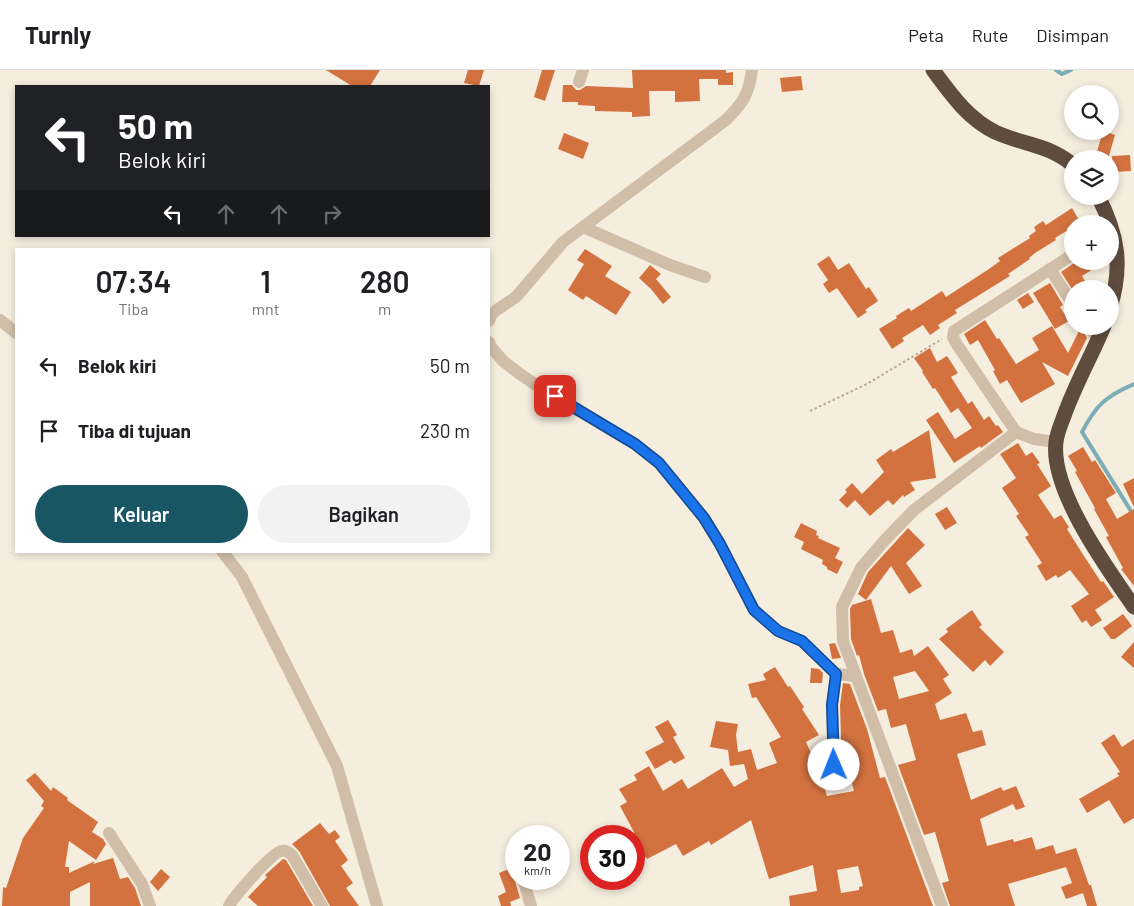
<!DOCTYPE html>
<html lang="id">
<head>
<meta charset="utf-8">
<style>
  body { margin:0; font-family:Barlow,sans-serif; background:#f2f2f2; color:#202124; height:100vh; display:flex; flex-direction:column; font-size:19px; white-space:nowrap }
  * { box-sizing:border-box; margin:0 }
  p { font-size:16px; color:#757577 }
  .icon { flex:none; width:28px; height:28px; fill:none; stroke:currentColor; stroke-width:2; stroke-linecap:round; stroke-linejoin:round }
  .map { position:relative; flex:1; overflow:hidden }
  .sheet { position:absolute; left:15px; top:178px; width:475px; height:305px; display:flex; flex-direction:column; background:#fff; border-radius:0px; box-shadow:0 2px 8px #0003 }
  .sheet>* { flex:none }
  .hud { position:absolute; left:15px; top:15px; width:475px; height:152px; border-radius:0px; box-shadow:0 2px 8px #0003; background:#202124; color:#fff; overflow:hidden }
  .fabs { position:absolute; left:1064px; top:15px; display:grid; gap:10px }
  .fabs a { display:grid; place-items:center; width:55px; height:55px; border-radius:50%; background:#fff; box-shadow:0 2px 8px #0003; font-size:25px }
  .speed { position:absolute; left:505px; top:755px; display:flex; gap:10px; font-size:25px; font-weight:700; text-align:center }
  .speed>* { display:grid; place-content:center; width:65px; height:65px; border-radius:50%; background:#fff; box-shadow:0 2px 8px #0003; line-height:1 }
  .speed small { font-size:12px; font-weight:400 }
  .speed .limit { border:8px solid #d22; background:#fff; color:#111 }
  .pin { position:absolute; display:grid; place-items:center; width:42px; height:42px; color:#fff; margin:-21px; border-radius:10px; box-shadow:0 2px 8px #0006 }
  .me { position:absolute; width:55px; margin:-28px; rotate:359deg; stroke-linejoin:round; filter:drop-shadow(0 0 4px #0008) }
  .turn { display:flex; align-items:center; gap:18px; height:105px; padding:0 20px; font-size:22px }
  .turn .icon { width:65px; height:65px; stroke-width:2.5 }
  .turn b { display:block; font-size:35px; line-height:42px }
  .lanes { display:flex; align-items:center; height:48px; padding:0 20px; background:#0003; justify-content:center; gap:25px; direction:ltr }
  .lanes .off { opacity:.35 }
  .eta { display:flex; justify-content:space-evenly; align-items:center; height:85px; text-align:center }
  .eta b { font-size:30px; font-weight:600; line-height:35px }
  .action { display:flex; gap:10px; margin-top:auto; padding:10px 20px }
  .action a { flex:1; height:58px; border-radius:30px; background:#195663; color:#fff; font-size:20px; font-weight:600; line-height:58px; text-align:center }
  .action a+a { background:#f2f2f2; color:#202124 }
  ul { padding:0; list-style:none }
  li { display:flex; align-items:center; gap:15px; height:65px; padding:0 20px }
  li div { flex:1 }
  li b { display:block; font-size:19px }
  li em { font-style:normal }
  header { display:flex; align-items:center; gap:30px; box-sizing:border-box; height:70px; padding:0 25px; background:#fff; border-bottom:1px solid #e0e0e0 }
  header strong { font-size:24px }
  nav { display:flex; gap:28px; margin-inline-start:auto; font-size:18px }
  .map>svg:first-child { display:block }
  .lines { fill:none; stroke-linecap:round; stroke-linejoin:round }
  .stream { stroke:#7aadb6; stroke-width:4 }
  .building { fill:#d3723f; fill-rule:evenodd }
  .path { stroke:#bca892; stroke-width:2; stroke-dasharray:2.5 2.5; stroke-linecap:butt }
  .minor { stroke:#d0bea8; stroke-width:12 }
  .highway { stroke:#5e4c3f; stroke-width:15 }
  .route-casing { stroke:#114b97; stroke-width:12 }
  .route { stroke:#1a73e8; stroke-width:9 }
</style>
</head>
<body>
<header>
<strong>Turnly</strong>
<nav><a>Peta</a><a>Rute</a><a>Disimpan</a></nav>
</header>
<div class="map">
<svg width="1134" height="836" viewBox="0 0 1134 836">
  <rect width="100%" height="100%" fill="#f5edde"/>
  <g class="lines">
    <g class="stream">
      <polyline points="1056,0 1062,4 1071,0"/>
      <path d="M1134 314C1106 326 1096 335 1082 362L1134 446"/>
    </g>
  </g>
  <g class="building">
    <polygon points="326,0 380,0 370,16 352,16"/>
    <polygon points="468,0 484,0 479,16 464,13"/>
    <polygon points="542,0 555,0 545,31 534,27"/>
    <polygon points="632,0 726,0 726,3 733,2 733,15 718,15 718,9 699,9 700,31 675,32 675,21 649,21 650,46 632,47 632,42 595,41 595,36 578,35 578,32 562,32 563,15 572,15 576,20 580,20 586,16 633,18"/>
    <polygon points="801,6 803,20 782,22 780,8"/>
    <polygon points="1103,61 1115,65 1108,89 1096,85"/>
    <polygon points="564,63 589,73 583,89 558,79"/>
    <polygon points="1130,85 1131,101 1113,102 1112,86"/>
    <polygon points="1072,138 1079,150 1067,158 1068,160 1055,168 1056,170 1035,183 1029,188 1030,189 1008,204 1010,206 955,240 957,243 938,255 940,258 930,265 923,255 902,268 904,271 892,279 879,259 897,248 896,246 909,238 911,241 942,221 946,227 989,199 1000,191 998,188 1030,168 1029,166 1036,161 1034,157 1043,151 1046,155"/>
    <polygon points="585,179 612,196 605,206 631,222 616,245 586,226 583,230 568,220 584,194 577,190"/>
    <polygon points="829,186 838,200 849,193 866,219 869,217 878,231 865,240 867,242 858,248 837,218 829,223 823,214 828,210 817,194"/>
    <polygon points="1077,191 1106,191 1082,206 1087,214 1080,219 1072,219 1061,202"/>
    <polygon points="650,195 661,204 656,209 671,227 663,234 651,219 639,208"/>
    <polygon points="1050,213 1063,235 1060,237 1069,251 1055,259 1033,223"/>
    <polygon points="1028,223 1034,232 1023,239 1017,230"/>
    <polygon points="985,250 997,269 999,268 1016,294 1039,280 1032,268 1052,256 1068,283 1079,261 1085,264 1087,268 1068,306 1042,292 1055,314 1021,333 1007,310 1000,314 993,301 995,300 978,270 970,275 964,264"/>
    <polygon points="930,278 937,292 947,286 958,303 951,307 968,334 972,331 984,350 989,346 996,356 998,355 1003,362 981,378 980,376 954,393 926,350 938,342 955,369 972,358 958,338 951,343 935,318 933,319 922,302 923,301 914,288"/>
    <polygon points="929,360 936,408 910,412 915,420 904,427 903,425 893,435 888,430 870,446 855,430 847,438 839,430 847,422 845,420 852,413 862,424 884,402 876,390 891,379 893,382"/>
    <polygon points="1018,373 1026,386 1032,382 1040,393 1037,394 1051,416 1038,425 1054,449 1061,445 1069,457 1067,459 1082,483 1101,512 1103,511 1114,527 1095,540 1102,550 1091,557 1086,550 1082,553 1071,536 1089,524 1070,500 1058,508 1056,505 1046,511 1037,496 1042,493 1025,467 1029,465 1016,446 1019,444 1002,418 1016,408 1000,384"/>
    <polygon points="1083,377 1092,392 1095,390 1116,423 1106,429 1117,449 1134,439 1134,516 1121,499 1123,498 1106,467 1109,466 1094,439 1095,438 1075,402 1077,401 1068,386"/>
    <polygon points="1134,408 1134,437 1123,414"/>
    <polygon points="947,437 957,453 945,460 935,444"/>
    <polygon points="801,453 817,461 816,465 819,466 818,468 840,478 835,488 843,492 837,504 827,499 827,497 822,494 823,490 801,479 804,472 794,467"/>
    <polygon points="908,458 925,475 906,493 922,516 909,524 891,496 866,530 858,524 868,502"/>
    <path d="M871 529 881 563 893 560 900 583 912 579 914 586 928 576 949 605 943 609 952 623 935 634 940 650 966 643 973 662 982 660 986 675 957 684 971 730 1001 717 1003 721 1016 716 1025 737 1016 740 1013 734 980 749 987 776 1013 769 1014 772 1032 767 1036 780 1053 775 1056 784 1076 778 1089 815H1091L1097 836H1087L1083 823 1066 829 1061 817 1072 813 1066 797 1008 814 1015 836H950L942 813 949 811 935 762 924 765 898 695 916 690 906 654 891 658 886 639 878 641 864 604 859 585 857 586 851 569 850 539 852 535ZM915 601 929 621 899 629 893 607Z"/>
    <polygon points="972,540 982,555 979,557 1004,582 990,596 985,590 973,602 939,569 948,562 946,559"/>
    <polygon points="1123,544 1132,556 1115,569 1111,569 1103,558"/>
    <polygon points="1134,572 1134,598 1121,587"/>
    <polygon points="835,573 841,588 832,589 829,574"/>
    <path d="M775 597 788 617 790 616 804 637 802 639 819 665 806 672 820 703 827 726 854 721 841 671 840 635 843 613 850 614 867 659 880 708 885 707 933 836H790L789 826 817 821 813 795 769 809 751 750 711 775 709 771 683 786 676 774 647 789 646 787 634 794V762L620 736 627 732 619 719 637 710 634 705 649 696 663 721 682 709 688 719 722 698 734 717 748 709 744 694 730 696 728 680 710 677 716 651 738 654 736 665 738 682 751 679 757 700 777 693 769 673 781 667 756 627 752 628 748 614 766 610 763 604ZM858 796 863 816 859 817V820L841 823 837 800Z"/>
    <polygon points="811,598 819,599 823,603 822,613 810,613"/>
    <polygon points="668,650 677,665 673,667 685,688 674,694 671,690 655,699 645,682 664,672 655,657"/>
    <polygon points="1114,664 1122,677 1134,669 1134,748 1124,754 1109,730 1087,743 1079,729 1119,706 1117,703 1120,702 1101,673"/>
    <polygon points="35,703 51,721 53,717 68,728 67,730 98,752 92,762 103,769 106,774 96,790 69,771 65,797 69,797 69,803 95,791 93,794 113,788 120,809 128,807 135,818 141,836 90,836 90,812 70,822 70,836 2,836 3,817 6,818 23,768 44,738 41,736 44,731 26,710"/>
    <polygon points="320,753 329,764 335,760 340,767 335,771 348,790 341,796 353,813 346,818 359,836 330,836 299,781 292,774"/>
    <polygon points="283,789 286,790 313,836 258,836 248,827 267,807 265,805"/>
    <polygon points="514,797 516,802 515,811 520,828 510,832 511,836 501,836 498,826 506,822 499,803"/>
    <polygon points="161,799 170,807 158,821 150,812"/>
  </g>
  <g class="lines">
    <polyline class="path" points="810,341 867,314 942,269"/>
    <g class="minor">
      <polyline points="579,12 583,0"/>
      <polyline points="583,157 670,195 705,207"/>
      <polyline points="1050,199 1072,233"/>
      <polyline points="0,250 16,263"/>
      <path d="M489 251 492 244 498 239 516 227 563 172 726 50C743 33 749 24 752 0"/>
      <polyline points="1089,256 1098,270"/>
      <polyline points="489,272 491,277 503,291 520,304 539,317 635,374 659,393 704,448 720,474 754,540 778,561 802,571 836,604 855,606"/>
      <polyline points="1016,362 956,273 953,267 954,261 1072,185"/>
      <polyline points="222,481 242,507 337,696 377,836"/>
      <polyline points="834,715 832,635 836,604"/>
      <polyline points="109,763 142,814 150,836"/>
      <polyline points="523,809 531,836"/>
      <path d="M229 836C234 826 272 783 281 781 286 780 288 782 292 785L322 836"/>
      <polyline points="942,836 843,571 842,537 861,498 884,471 914,440 1016,362 1034,369 1056,372"/>
    </g>
    <g class="highway">
      <path d="M933 0C951 24 967 48 995 62 1023 75 1045 73 1072 94"/>
      <path d="M1098 126C1118 165 1123 196 1110 238"/>
      <path d="M1104 256C1091 287 1075 315 1064 346 1061 354 1057 363 1056 372 1050 420 1107 498 1134 537"/>
    </g>
  </g>
  <g class="lines">
    <defs>
      <polyline id="route" points="555,326 635,374 659,393 704,448 720,474 754,540 778,561 802,571 836,604 832,635 834,695"/>
    </defs>
    <use href="#route" class="route-casing"/>
    <use href="#route" class="route"/>
  </g>
</svg>
<div class="fabs">
<a><svg class="icon" aria-label="search" viewBox="0 0 24 24"><circle cx="10" cy="10" r="6"/><path d="M15 15l6 6"/></svg></a>
<a><svg class="icon" aria-label="layers" viewBox="0 0 24 24"><path d="M12 4l9 5-9 5-9-5zM3 14l9 5 9-5"/></svg></a>
<a>+</a>
<a>−</a>
</div>
<div class="speed"><div>20<small>km/h</small></div><div class="limit">30</div></div>
<div class="pin" style="left:555px;top:326px;background:#d93025"><svg class="icon" aria-label="arrive" viewBox="0 0 24 24"><path d="M6 21V4h12l-3 4 3 4H6"/></svg></div>
<svg class="me" style="left:834px;top:695px" viewBox="-20 -20 40 40"><circle r="19" fill="#fff"/><path d="M0-13L10 11 0 6-10 11z" fill="#1a73e8"/></svg>
<div class="hud">
<div class="turn"><svg class="icon" aria-label="left" viewBox="0 0 24 24"><path d="M17 20v-9H6M10 6l-5 5 5 5"/></svg><div><b>50 m</b>Belok kiri</div></div>
<div class="lanes"><svg class="icon" aria-label="left" viewBox="0 0 24 24"><path d="M17 20v-9H6M10 6l-5 5 5 5"/></svg><svg class="icon off" aria-label="ahead" viewBox="0 0 24 24"><path d="M12 20V5M6 11l6-6 6 6"/></svg><svg class="icon off" aria-label="ahead" viewBox="0 0 24 24"><path d="M12 20V5M6 11l6-6 6 6"/></svg><svg class="icon off" aria-label="right" viewBox="0 0 24 24"><path d="M7 20v-9h11M14 6l5 5-5 5"/></svg></div>
</div>
<section class="sheet">
<div class="eta">
<div><b>07:34</b><p>Tiba</p></div>
<div><b>1</b><p>mnt</p></div>
<div><b>280</b><p>m</p></div>
</div>
<ul>
<li><svg class="icon" aria-label="left" viewBox="0 0 24 24"><path d="M17 20v-9H6M10 6l-5 5 5 5"/></svg><div><b>Belok kiri</b></div><em>50 m</em></li>
<li><svg class="icon" aria-label="arrive" viewBox="0 0 24 24"><path d="M6 21V4h12l-3 4 3 4H6"/></svg><div><b>Tiba di tujuan</b></div><em>230 m</em></li>
</ul>
<div class="action"><a>Keluar</a><a>Bagikan</a></div>
</section>
</div>
</body>
</html>
